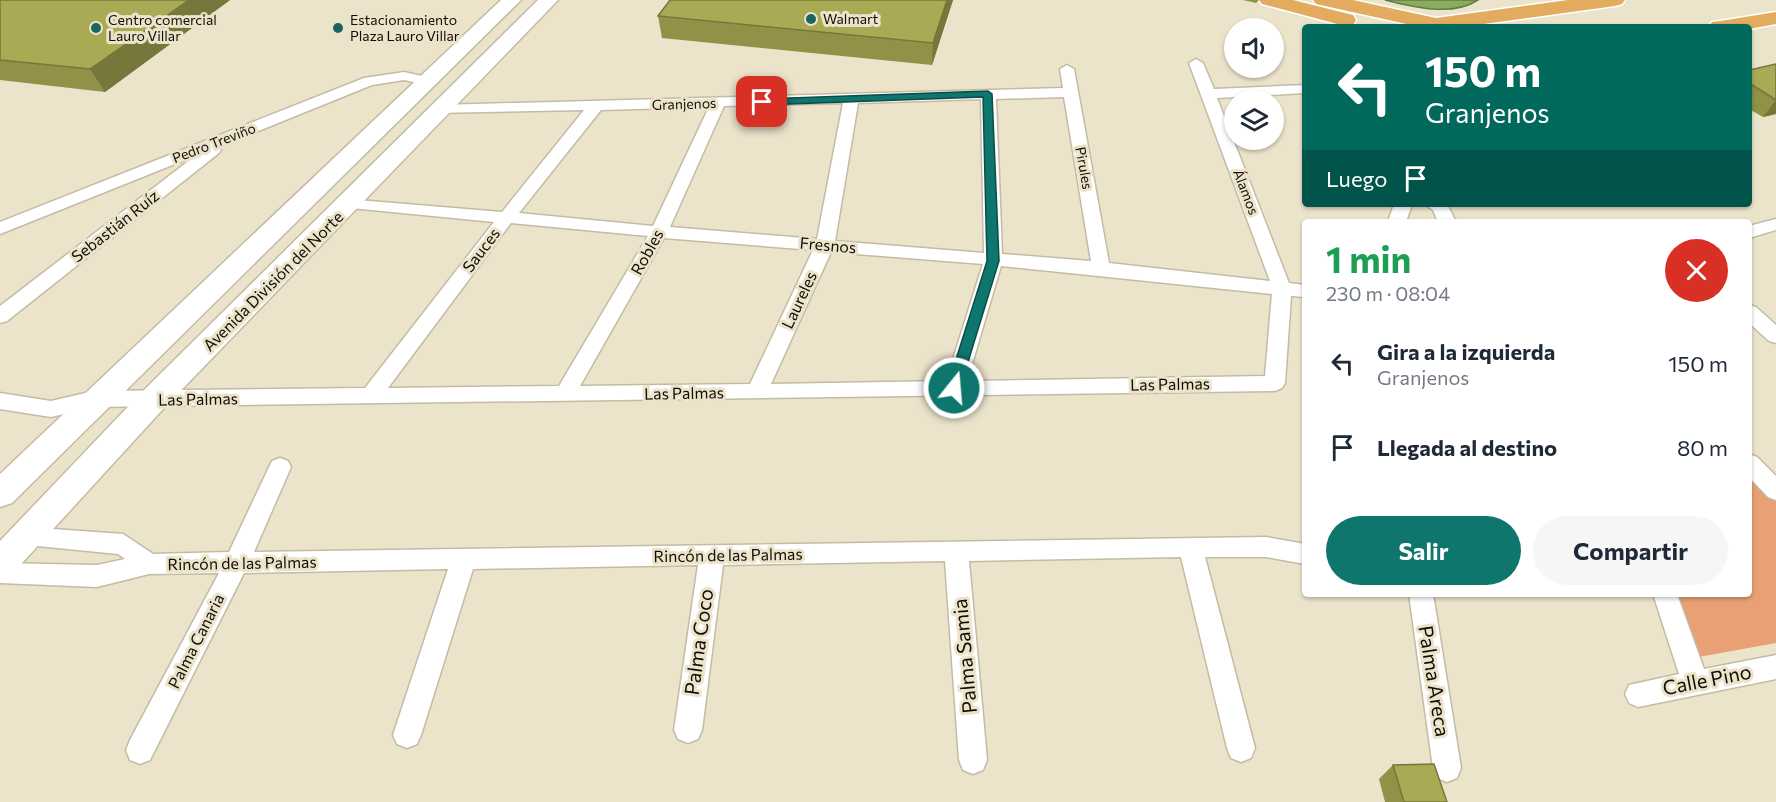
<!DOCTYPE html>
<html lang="es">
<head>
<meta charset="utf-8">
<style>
  body { margin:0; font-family:Commissioner,sans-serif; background:#f6f6f7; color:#1f2937; height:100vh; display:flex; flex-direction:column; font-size:22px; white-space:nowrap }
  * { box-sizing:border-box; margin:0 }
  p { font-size:20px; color:#747a83 }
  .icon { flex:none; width:33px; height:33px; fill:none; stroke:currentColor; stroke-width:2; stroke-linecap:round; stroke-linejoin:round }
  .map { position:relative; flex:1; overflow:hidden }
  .drawer { position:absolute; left:1302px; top:219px; width:450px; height:378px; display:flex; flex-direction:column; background:#fff; border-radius:6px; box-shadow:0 2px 4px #0004 }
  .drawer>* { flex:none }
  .hud { position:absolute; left:1302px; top:24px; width:450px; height:183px; border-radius:6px; box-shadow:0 2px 4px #0004; background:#00695c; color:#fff; overflow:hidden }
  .controls { position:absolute; left:1224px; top:18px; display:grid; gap:12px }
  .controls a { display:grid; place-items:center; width:60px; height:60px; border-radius:50%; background:#fff; box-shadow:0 2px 4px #0004; font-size:30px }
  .pin { position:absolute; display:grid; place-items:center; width:51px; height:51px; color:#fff; margin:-26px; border-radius:12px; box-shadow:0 3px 9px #0006 }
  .me { position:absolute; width:66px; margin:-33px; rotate:17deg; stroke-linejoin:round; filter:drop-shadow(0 0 4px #0008) }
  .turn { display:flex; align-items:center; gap:21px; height:126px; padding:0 24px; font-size:27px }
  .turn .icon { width:78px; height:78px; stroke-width:2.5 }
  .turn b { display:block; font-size:42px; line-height:51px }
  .then { display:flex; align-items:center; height:57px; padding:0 24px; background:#0003; gap:12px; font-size:22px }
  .round { display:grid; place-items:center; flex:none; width:63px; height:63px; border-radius:32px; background:#f6f6f7 }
  .overview { display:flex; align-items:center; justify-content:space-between; height:102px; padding:0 24px }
  h1 { font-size:36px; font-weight:700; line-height:45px; color:#1e9e55 }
  .button { display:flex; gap:12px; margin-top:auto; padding:12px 24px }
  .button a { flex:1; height:69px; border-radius:36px; background:#0f766e; color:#fff; font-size:24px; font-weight:700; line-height:69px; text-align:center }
  .button a+a { background:#f6f6f7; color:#1f2937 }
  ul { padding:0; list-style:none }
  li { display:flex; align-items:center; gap:18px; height:84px; padding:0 24px }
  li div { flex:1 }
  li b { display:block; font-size:22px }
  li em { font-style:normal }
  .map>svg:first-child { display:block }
  .green { fill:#e8a074 }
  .water { fill:#89ac5f; stroke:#657d44; stroke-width:1.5 }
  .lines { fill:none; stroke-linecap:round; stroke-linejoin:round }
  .minor-casing { stroke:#c3bba4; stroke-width:3 }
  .secondary-casing { stroke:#c3bba4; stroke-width:3 }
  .trunk-casing { stroke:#fff; stroke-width:3 }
  .minor { fill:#fff; fill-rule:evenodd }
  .secondary { fill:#fff; fill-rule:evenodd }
  .trunk { fill:#e2ab5e; fill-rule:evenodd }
  .wall { fill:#919247 }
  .shaded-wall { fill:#76773a }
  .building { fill:#a9aa53; stroke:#76773a; stroke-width:1.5 }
  .route { fill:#0f766e; stroke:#0a4d48; stroke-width:1.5 }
  .poi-dot { fill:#19655e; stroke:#ece3cb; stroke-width:2 }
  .labels { text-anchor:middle; stroke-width:6; stroke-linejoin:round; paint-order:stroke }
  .far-poi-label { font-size:14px; fill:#110e06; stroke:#ece3cb; text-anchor:start }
  .far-street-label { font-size:14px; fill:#110e06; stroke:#ece3cb }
  .street-label { font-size:16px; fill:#110e06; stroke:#ece3cb }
  .near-street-label { font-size:20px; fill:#110e06; stroke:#ece3cb }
</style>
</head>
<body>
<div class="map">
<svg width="1776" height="802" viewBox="0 0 1776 802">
  <rect width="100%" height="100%" fill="#ece3cb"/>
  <polygon class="green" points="1749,463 1776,491 1776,643 1693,658 1671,594 1749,594"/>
  <path class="water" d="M1385 0H1478C1452 17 1413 7 1385 0Z"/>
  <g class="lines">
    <defs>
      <g id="minor">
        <path d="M1196 59 1203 63 1214 89 1305 85V93L1217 98 1289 283 1305 285V297L1291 296 1285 383 1282 388 1275 391 94 407 51 417 0 409V393L51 401 94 391 365 388 494 222 351 208 342 203 345 199 502 212 584 110 435 113 432 110 435 107 440 105 1063 88 1060 69 1067 65 1074 69 1109 263 1270 281 1189 63ZM1064 97 1091 261 1002 254 996 99ZM981 99 984 253 835 241 858 103ZM843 103 817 239 670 227 724 106ZM709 107 653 226 519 213 601 110ZM511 223 648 236 559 386 388 388ZM664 238 813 250 750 384 580 386ZM831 252 983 264 946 381 771 384ZM1001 266 1272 294 1265 376 967 381Z"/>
        <polygon points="404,72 436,79 438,82 431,86 404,80 372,85 219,147 221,150 219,153 7,321 0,323 0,306 195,156 0,234 0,222 364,78"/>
        <polygon points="1394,204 1412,204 1406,222 1388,222"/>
        <polygon points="1424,204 1447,204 1456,222 1438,222 1433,210"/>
        <polygon points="1776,219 1776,230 1749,238 1749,226"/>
        <polygon points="1749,305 1756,307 1776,325 1776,343 1769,341 1749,323"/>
        <polygon points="1749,454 1757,457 1776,476 1776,500 1768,497 1749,477"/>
        <polygon points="280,458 288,461 291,467 254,552 1266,537 1305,544 1305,564 1266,557 1205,557 1255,748 1251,758 1241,762 1231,758 1227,748 1181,557 969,561 987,760 983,770 973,774 963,770 959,760 945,561 723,565 702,730 698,739 688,743 678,739 674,730 698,565 473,569 421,735 417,744 407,748 397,744 393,735 448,569 244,573 150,760 140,764 130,760 126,750 130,740 219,573 149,574 97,587 0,583 0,563 97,565 125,559 118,554 17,544 13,537 17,530 25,527 123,534 153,554 229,552 272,461"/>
        <polygon points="1409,594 1433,594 1461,768 1457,778 1447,782 1437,778 1433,768"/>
        <polygon points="1653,594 1677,594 1704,669 1776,655 1776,679 1638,707 1629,703 1625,694 1629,685 1679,674"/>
      </g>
      <g id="secondary">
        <polygon points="501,0 521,0 12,503 0,507 0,474"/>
        <polygon points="538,0 558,0 164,408 12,574 0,579 0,541 142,392"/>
      </g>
      <g id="trunk">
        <polygon points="1259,0 1293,0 1353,15 1356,20 1353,25 1345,26 1262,4"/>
        <polygon points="1313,0 1353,0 1436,18 1568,0 1625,0 1622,4 1615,6 1461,27 1420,27 1316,4"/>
        <polygon points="1776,12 1776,24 1749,29 1709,27 1712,22 1720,21"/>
      </g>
    </defs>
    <use href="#minor" class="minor-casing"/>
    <use href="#secondary" class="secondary-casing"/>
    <use href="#trunk" class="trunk-casing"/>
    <use href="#minor" class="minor"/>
    <use href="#secondary" class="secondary"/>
    <use href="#trunk" class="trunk"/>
  </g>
  <g class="wall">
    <polygon points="0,0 230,0 105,92 0,80"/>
    <polygon points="953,0 932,65 662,38 658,16"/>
    <polygon points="1243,0 1259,0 1256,3"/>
    <polygon points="1776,64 1776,114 1763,117 1749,109 1749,70"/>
    <polygon points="1393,765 1447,802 1385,802 1379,779"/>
  </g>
  <g class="shaded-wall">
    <polygon points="189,0 230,0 105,92 90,69"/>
    <polygon points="947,0 953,0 932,65 933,43"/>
    <polygon points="1776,100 1776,114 1763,117"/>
  </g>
  <g class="building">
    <polygon points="0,0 189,0 90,69 0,60"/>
    <polygon points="670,0 947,0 933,43 658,16"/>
    <polygon points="1776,64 1776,100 1749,83 1749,70"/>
    <polygon points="1434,764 1447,802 1404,802 1393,765"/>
  </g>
  <polygon class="route" points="988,91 992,94 999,261 960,388 954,393 947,388 987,261 983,97 762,105 757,102 762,99"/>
  <g class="poi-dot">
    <circle cx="811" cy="19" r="6"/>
    <circle cx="96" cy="28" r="6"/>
    <circle cx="338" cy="28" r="6"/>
  </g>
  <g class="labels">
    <g class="far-poi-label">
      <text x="823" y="24">Walmart</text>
      <text x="108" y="25">Centro comercial<tspan x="108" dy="16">Lauro Villar</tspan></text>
      <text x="350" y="25">Estacionamiento<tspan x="350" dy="16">Plaza Lauro Villar</tspan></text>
    </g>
    <g class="far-street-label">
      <text transform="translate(684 104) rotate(-2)" y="5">Granjenos</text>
      <text transform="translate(214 143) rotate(-21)" y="5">Pedro Treviño</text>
      <text transform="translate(1084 168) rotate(80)" y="5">Pirules</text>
      <text transform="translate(1246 192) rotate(69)" y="5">Álamos</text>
    </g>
    <g class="street-label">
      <text transform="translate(115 226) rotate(-38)" y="6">Sebastián Ruíz</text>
      <text transform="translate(828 245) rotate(5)" y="6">Fresnos</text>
      <text transform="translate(481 250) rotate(-53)" y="6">Sauces</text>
      <text transform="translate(647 252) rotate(-61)" y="6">Robles</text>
      <text transform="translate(273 281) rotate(-45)" y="6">Avenida División del Norte</text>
      <text transform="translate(799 300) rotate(-65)" y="6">Laureles</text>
      <text transform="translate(1170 384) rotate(-1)" y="6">Las Palmas</text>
      <text transform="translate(684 393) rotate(-1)" y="6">Las Palmas</text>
      <text transform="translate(198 399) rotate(-1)" y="6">Las Palmas</text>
      <text transform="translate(728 555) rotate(-1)" y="6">Rincón de las Palmas</text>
      <text transform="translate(242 563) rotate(-1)" y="6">Rincón de las Palmas</text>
      <text transform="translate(196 641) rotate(-63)" y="6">Palma Canaria</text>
    </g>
    <g class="near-street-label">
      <text transform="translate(699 642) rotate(-82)" y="7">Palma Coco</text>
      <text transform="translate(965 656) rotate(-95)" y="7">Palma Samia</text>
      <text transform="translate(1707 680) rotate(-11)" y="7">Calle Pino</text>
      <text transform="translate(1434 681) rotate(81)" y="7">Palma Areca</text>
    </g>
  </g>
</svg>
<div class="controls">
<a><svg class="icon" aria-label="sound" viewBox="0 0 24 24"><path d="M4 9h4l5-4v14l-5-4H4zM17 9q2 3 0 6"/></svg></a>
<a><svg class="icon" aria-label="layers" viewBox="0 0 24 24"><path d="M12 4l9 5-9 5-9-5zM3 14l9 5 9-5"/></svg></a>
</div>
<div class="pin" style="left:762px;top:102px;background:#d93025"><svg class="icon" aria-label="arrive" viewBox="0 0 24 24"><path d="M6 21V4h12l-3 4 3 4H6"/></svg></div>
<svg class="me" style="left:954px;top:388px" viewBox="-20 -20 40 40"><circle r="17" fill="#0f766e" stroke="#fff" stroke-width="3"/><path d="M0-11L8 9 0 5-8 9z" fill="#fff"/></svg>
<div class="hud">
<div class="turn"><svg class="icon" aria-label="left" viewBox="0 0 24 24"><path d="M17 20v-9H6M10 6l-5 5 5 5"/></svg><div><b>150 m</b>Granjenos</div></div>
<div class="then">Luego<svg class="icon" aria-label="arrive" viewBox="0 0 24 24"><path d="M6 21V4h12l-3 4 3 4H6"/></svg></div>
</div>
<section class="drawer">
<div class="overview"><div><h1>1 min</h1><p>230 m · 08:04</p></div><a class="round" style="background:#d93025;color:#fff"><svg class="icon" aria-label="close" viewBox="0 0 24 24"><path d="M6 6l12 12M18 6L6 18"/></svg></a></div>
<ul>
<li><svg class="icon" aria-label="left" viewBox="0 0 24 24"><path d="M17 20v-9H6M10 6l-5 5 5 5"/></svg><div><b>Gira a la izquierda</b><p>Granjenos</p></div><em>150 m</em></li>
<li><svg class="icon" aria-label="arrive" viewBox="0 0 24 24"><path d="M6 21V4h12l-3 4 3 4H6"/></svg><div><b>Llegada al destino</b></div><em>80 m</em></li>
</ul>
<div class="button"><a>Salir</a><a>Compartir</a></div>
</section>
</div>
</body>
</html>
